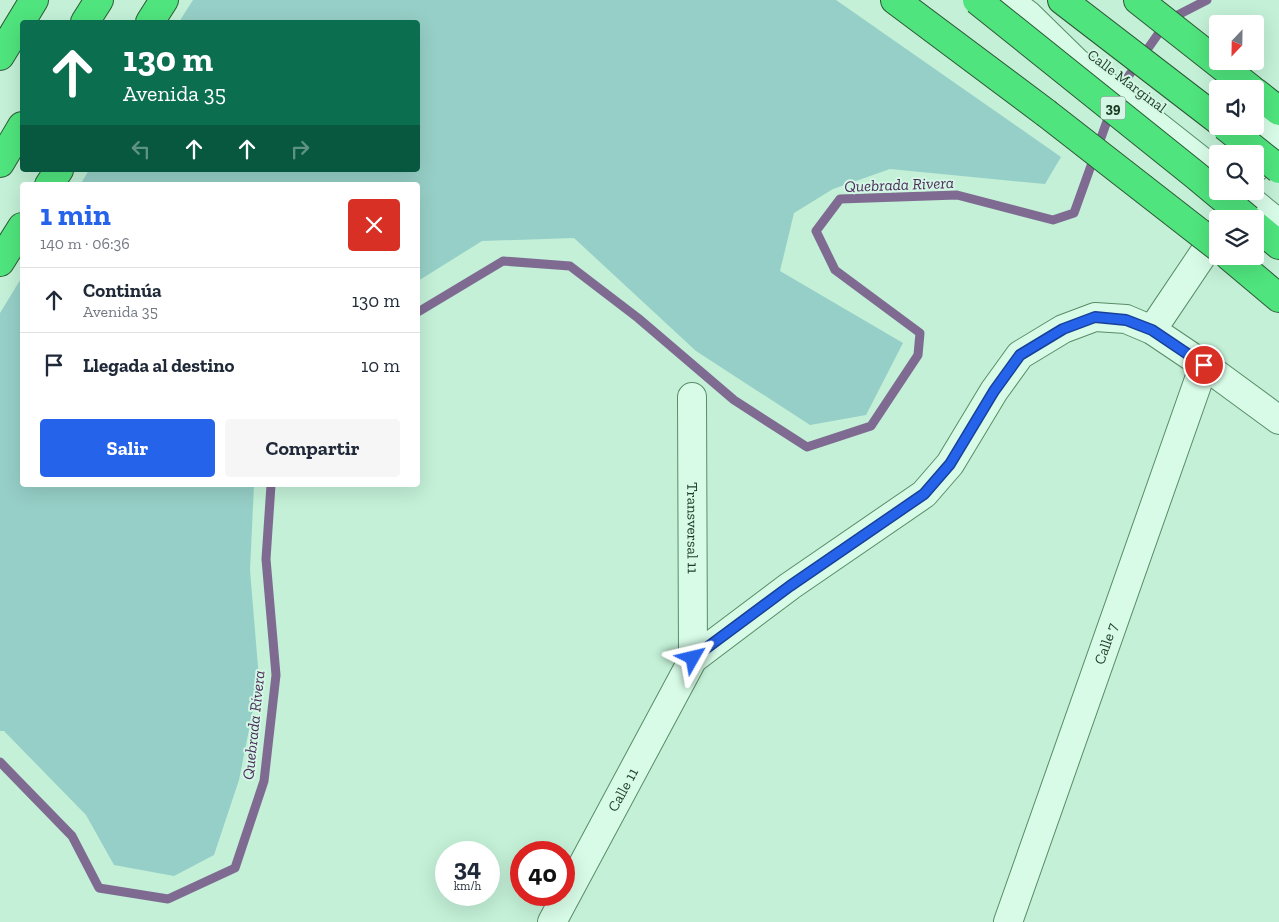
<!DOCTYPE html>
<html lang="es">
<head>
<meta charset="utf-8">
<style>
  body { margin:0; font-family:"Zilla Slab",serif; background:#f6f6f7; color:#1f2937; height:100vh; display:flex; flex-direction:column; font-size:19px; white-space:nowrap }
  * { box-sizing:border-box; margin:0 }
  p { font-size:16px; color:#747a83 }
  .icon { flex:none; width:28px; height:28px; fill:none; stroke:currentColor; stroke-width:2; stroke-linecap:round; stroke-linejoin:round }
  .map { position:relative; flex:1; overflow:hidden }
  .details { position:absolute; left:20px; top:182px; width:400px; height:305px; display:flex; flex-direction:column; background:#fff; border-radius:5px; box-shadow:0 5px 20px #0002 }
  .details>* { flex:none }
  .banner { position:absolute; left:20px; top:20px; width:400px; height:152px; border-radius:5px; box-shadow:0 5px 20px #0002; background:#0b6e4f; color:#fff; overflow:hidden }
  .needle { width:32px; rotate:202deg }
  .fabs { position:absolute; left:1209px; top:15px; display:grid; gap:10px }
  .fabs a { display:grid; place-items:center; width:55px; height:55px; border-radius:5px; background:#fff; box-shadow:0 5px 20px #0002; font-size:25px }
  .speed { position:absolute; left:435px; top:841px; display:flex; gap:10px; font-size:25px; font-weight:700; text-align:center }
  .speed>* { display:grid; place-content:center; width:65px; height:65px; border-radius:50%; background:#fff; box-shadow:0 5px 20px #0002; line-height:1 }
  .speed small { font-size:12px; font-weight:400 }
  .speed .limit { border:8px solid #d22; background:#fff; color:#111 }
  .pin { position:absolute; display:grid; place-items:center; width:42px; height:42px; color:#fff; margin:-21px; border:2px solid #fff; border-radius:50%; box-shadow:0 1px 5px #0007 }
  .me { position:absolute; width:55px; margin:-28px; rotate:53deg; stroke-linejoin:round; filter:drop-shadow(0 0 4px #0008) }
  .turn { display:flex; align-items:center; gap:18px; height:105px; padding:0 20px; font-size:22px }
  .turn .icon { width:65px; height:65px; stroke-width:2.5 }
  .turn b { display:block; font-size:35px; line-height:42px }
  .lanes { display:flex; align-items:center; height:48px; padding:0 20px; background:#0003; justify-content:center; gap:25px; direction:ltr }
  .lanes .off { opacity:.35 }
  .round { display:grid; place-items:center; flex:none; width:52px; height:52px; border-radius:5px; background:#f6f6f7 }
  .head { display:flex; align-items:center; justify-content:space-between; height:85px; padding:0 20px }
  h1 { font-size:30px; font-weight:700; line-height:38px; color:#2563eb }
  .action { display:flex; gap:10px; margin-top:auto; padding:10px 20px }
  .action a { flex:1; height:58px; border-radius:5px; background:#2563eb; color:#fff; font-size:20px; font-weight:700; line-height:58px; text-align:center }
  .action a+a { background:#f6f6f7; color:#1f2937 }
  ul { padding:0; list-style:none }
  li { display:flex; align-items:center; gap:15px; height:65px; padding:0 20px; border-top:1px solid #e0e1e3 }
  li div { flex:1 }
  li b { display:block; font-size:19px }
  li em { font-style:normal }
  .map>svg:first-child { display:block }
  .green { fill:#96cfc7 }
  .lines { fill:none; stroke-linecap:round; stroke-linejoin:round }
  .stream { stroke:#7f6b92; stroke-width:9 }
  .minor-casing { stroke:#598c67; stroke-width:30 }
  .highway-casing { stroke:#2d5936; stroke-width:30 }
  .minor { stroke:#d7fbe7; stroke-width:28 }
  .highway { stroke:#4fe47d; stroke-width:28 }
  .highway-bridge-casing { stroke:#2d5936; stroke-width:30; stroke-linecap:butt }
  .highway-bridge { stroke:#4fe47d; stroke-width:28 }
  .route-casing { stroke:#184099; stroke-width:12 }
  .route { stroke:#2563eb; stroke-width:9 }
  .labels { text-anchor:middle; stroke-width:4; stroke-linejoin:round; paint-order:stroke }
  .shield { fill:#d3f7e4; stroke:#54735e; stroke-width:1 }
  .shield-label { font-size:14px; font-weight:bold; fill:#1d3b24 }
  .street-label { font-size:15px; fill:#1d3b24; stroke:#d3f7e4 }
  .water-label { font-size:16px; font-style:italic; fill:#4c2c5b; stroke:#d3f7e4 }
</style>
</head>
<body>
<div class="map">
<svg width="1279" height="922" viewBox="0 0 1279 922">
  <rect width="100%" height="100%" fill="#c3f0d7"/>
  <g class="green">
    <polygon points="193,0 836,0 1061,157 1045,184 890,169 833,189 794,213 780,271 903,343 866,415 810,425 696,351 574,238 482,241 418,281 418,185 80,185 89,170 418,170 418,22 179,22"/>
    <polygon points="22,277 22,485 254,485 250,570 259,679 239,780 214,855 174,876 114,865 86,815 4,731 0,731 0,313"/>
  </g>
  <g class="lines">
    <g class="stream">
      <polyline points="1118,91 1168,20 1207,0"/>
      <polyline points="418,312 503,261 570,266 638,318 734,400 807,447 871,426 918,355 920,333 835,270 816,231 840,199 957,195 1053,220 1074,213 1111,110"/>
      <polyline points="0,762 72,836 99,888 168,899 235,868 264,781 276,675 266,559 271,485"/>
    </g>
    <defs>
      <g id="minor">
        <polyline points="1008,0 1028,15 1076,62 1218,174"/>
        <polyline points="1255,168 1279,116"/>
        <polyline points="1239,191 1279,224"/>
        <polyline points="1152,330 1218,232"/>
        <path id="s1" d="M692 397 693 659"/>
        <path id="s2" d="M552 922 693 659 790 586 924 494 950 464 994 391 1020 355 1063 329 1095 317 1126 319 1152 330 1204 365 1279 420"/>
        <path id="s3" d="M1008 922 1204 365"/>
      </g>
      <g id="highway">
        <polyline points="895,0 1046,113"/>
        <polyline points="1062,0 1218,120"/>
        <polyline points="1138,0 1251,89"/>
        <polyline points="85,22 99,0"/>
        <polyline points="150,22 164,0"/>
        <polyline points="0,56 34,0"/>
        <polyline points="1255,92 1279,111"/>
        <polyline points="0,163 22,126"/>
        <polyline points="49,185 59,170"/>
        <polyline points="1255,225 1279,245"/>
        <polyline points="1229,256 1279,298"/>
        <polyline points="0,262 22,227"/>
      </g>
    </defs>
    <use href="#minor" class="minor-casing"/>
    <use href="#highway" class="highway-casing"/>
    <use href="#minor" class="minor"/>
    <use href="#highway" class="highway"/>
    <defs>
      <g id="highway-bridge">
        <polyline points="977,0 1194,174 1248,219"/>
        <polyline points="1046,113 1218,247"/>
        <polyline points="1225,126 1279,169"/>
      </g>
    </defs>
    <use href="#highway-bridge" class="highway-bridge-casing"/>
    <use href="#highway-bridge" class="highway-bridge"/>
  </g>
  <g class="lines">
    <defs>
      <polyline id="route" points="693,658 790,586 924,494 950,464 994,391 1020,355 1063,329 1095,317 1126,320 1152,330 1204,365"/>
    </defs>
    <use href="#route" class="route-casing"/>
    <use href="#route" class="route"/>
  </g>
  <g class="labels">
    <rect class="shield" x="1100.5" y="96.5" width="25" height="23" rx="4"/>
    <g class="shield-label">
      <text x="1113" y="113">39</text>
    </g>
    <g class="street-label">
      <text transform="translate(1127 81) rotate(37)" y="5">Calle Marginal</text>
      <text dy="5" stroke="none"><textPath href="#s1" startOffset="131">Transversal 11</textPath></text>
      <text dy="5" stroke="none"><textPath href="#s3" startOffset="295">Calle 7</textPath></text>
      <text dy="5" stroke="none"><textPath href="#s2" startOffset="150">Calle 11</textPath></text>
    </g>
    <g class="water-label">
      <text transform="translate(899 184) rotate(-2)" y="6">Quebrada Rivera</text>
      <text transform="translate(253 725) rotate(-84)" y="6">Quebrada Rivera</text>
    </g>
  </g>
</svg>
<div class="fabs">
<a><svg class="needle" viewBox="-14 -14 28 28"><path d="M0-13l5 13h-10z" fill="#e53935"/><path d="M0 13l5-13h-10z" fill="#747a83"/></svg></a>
<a><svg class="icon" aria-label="sound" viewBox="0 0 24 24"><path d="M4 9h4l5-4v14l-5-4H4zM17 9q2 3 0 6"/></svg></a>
<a><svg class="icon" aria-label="search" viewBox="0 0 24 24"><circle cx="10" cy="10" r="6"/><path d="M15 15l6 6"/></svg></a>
<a><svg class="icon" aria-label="layers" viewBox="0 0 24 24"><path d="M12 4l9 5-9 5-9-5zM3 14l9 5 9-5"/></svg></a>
</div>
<div class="speed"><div>34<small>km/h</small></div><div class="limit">40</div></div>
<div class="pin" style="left:1204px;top:365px;background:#d93025"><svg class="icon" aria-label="arrive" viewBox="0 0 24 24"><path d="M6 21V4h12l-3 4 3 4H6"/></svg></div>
<svg class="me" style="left:693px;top:658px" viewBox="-20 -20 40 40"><path d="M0-17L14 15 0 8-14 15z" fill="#2563eb" stroke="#fff" stroke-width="4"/></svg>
<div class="banner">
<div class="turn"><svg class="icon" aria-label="ahead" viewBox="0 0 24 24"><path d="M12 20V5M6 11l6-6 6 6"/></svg><div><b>130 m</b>Avenida 35</div></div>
<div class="lanes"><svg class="icon off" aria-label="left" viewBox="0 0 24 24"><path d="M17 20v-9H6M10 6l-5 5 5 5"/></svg><svg class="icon" aria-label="ahead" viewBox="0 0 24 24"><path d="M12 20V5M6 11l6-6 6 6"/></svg><svg class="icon" aria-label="ahead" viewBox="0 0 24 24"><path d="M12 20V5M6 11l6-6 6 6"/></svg><svg class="icon off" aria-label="right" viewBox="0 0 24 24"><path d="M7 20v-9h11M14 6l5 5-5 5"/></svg></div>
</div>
<section class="details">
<div class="head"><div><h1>1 min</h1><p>140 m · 06:36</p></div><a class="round" style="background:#d93025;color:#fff"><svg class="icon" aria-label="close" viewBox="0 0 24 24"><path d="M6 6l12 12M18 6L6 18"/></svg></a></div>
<ul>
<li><svg class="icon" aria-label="ahead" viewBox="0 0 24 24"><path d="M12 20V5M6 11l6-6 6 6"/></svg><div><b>Continúa</b><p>Avenida 35</p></div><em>130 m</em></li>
<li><svg class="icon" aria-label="arrive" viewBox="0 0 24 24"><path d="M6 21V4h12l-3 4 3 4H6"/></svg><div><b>Llegada al destino</b></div><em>10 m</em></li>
</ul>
<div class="action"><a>Salir</a><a>Compartir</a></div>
</section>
</div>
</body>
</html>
